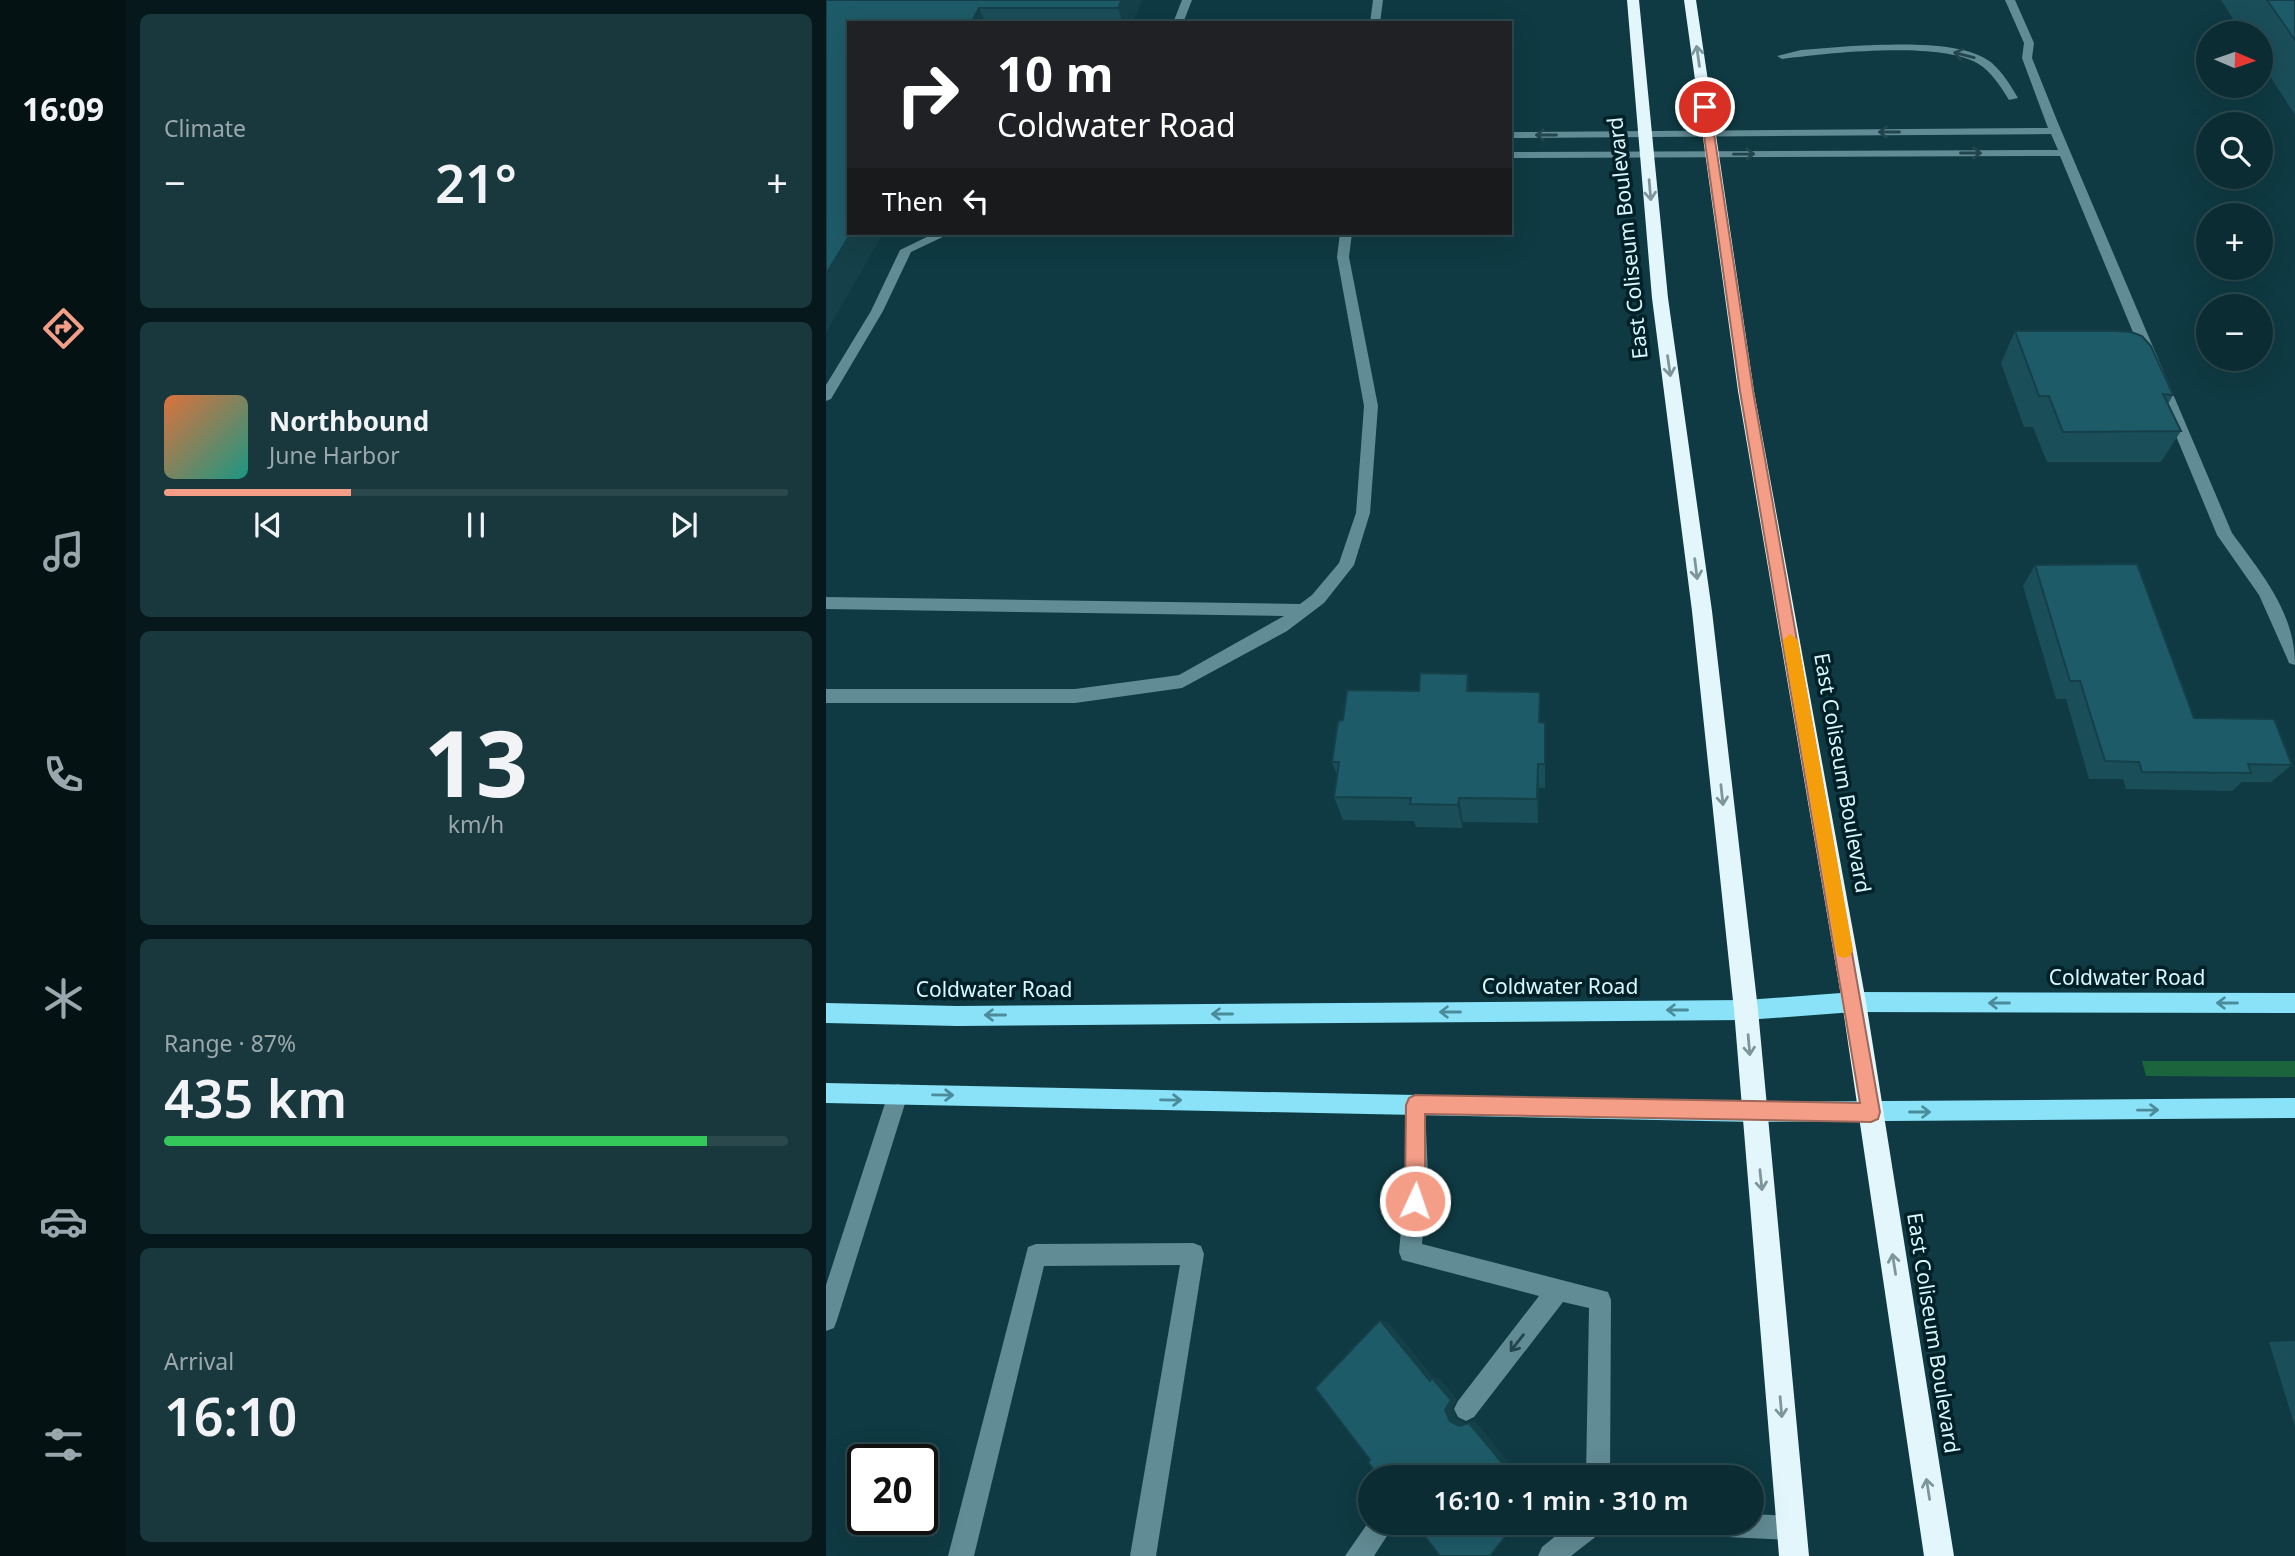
<!DOCTYPE html>
<meta charset="utf-8">
<style>
body{margin:0;font-family:"Noto Sans",sans-serif;background:#19383e;color:#f1f3f6;height:100vh;display:flex;flex-direction:column;font-size:26px;white-space:nowrap}
*{box-sizing:border-box;margin:0}
p{font-size:23px;color:#9aa7ac}
.icon{flex:none;width:38px;height:38px;fill:none;stroke:currentColor;stroke-width:2;stroke-linecap:round;stroke-linejoin:round}
.map{position:relative;flex:1;overflow:hidden}
.drawer{display:flex;flex-direction:column;gap:14px;padding:14px;background:#06181c;width:700px}
.drawer>*{flex:none}
.hud{position:absolute;left:21px;top:21px;width:665px;height:214px;border-radius:0px;box-shadow:0 7px 28px #0002,0 0 0 2px #2b484d;background:#202124;color:#fff;overflow:hidden}
.needle{width:46px;rotate:92deg}
.tools{position:absolute;left:1370px;top:21px;display:grid;gap:14px}
.tools a{display:grid;place-items:center;width:77px;height:77px;border-radius:50%;background:#0b2c32;box-shadow:0 7px 28px #0002,0 0 0 2px #2b484d;font-size:35px}
.speed{position:absolute;left:21px;top:1444px;display:flex;gap:14px;font-size:35px;font-weight:700;text-align:center}
.speed>*{display:grid;place-content:center;width:91px;height:91px;border-radius:50%;background:#0b2c32;box-shadow:0 7px 28px #0002,0 0 0 2px #2b484d;line-height:1}
.speed .limit{border:4px solid #111;border-radius:10px;background:#fff;color:#111}
.pin{position:absolute;display:grid;place-items:center;width:60px;height:60px;color:#fff;margin:-30px;border:4px solid #fff;border-radius:50%;box-shadow:0 2px 7px #0007}
.me{position:absolute;width:77px;margin:-38px;rotate:3deg;stroke-linejoin:round;filter:drop-shadow(0 0 5px #0008)}
.turn{display:flex;align-items:center;gap:24px;height:147px;padding:0 35px;font-size:32px}
.turn .icon{width:91px;height:91px;stroke-width:2.5}
.turn b{display:block;font-size:49px;line-height:60px}
.then{display:flex;align-items:center;height:66px;padding:0 35px;background:#0003;gap:14px;font-size:26px}
.big{font-size:52px;font-weight:600;line-height:1.1}
.drawer .card{flex:1;display:flex;flex-direction:column;justify-content:center;gap:10px;min-width:0;padding:0 24px;border-radius:10px;background:#19383e}
.drawer .dial{align-items:center;gap:0}
.dial b{font-size:91px;line-height:1}
.song{display:flex;align-items:center;gap:21px}
.cover{width:84px;height:84px;border-radius:10px;background:linear-gradient(135deg,hsl(20 70% 55%),hsl(170 70% 35%))}
.played{height:7px;border-radius:4px;background:linear-gradient(90deg,#f49e88 30%,#2b484d 30%)}
.keys{display:flex;justify-content:space-around;direction:ltr}
.heat{display:flex;justify-content:space-between;align-items:center;font-size:38px;direction:ltr}
.charge{height:10px;border-radius:5px;background:linear-gradient(90deg,#34c759 87%,#2b484d 0)}
.trip{position:absolute;left:532px;top:1465px;width:406px;height:70px;border-radius:35px;background:#0b2c32;box-shadow:0 7px 28px #0002,0 0 0 2px #2b484d;font-weight:600;line-height:70px;text-align:center}
main{display:flex;flex:1;min-height:0}
.menu{display:flex;flex-direction:column;width:126px;justify-content:space-around;align-items:center;background:#041214;color:#9aa7ac}
.menu .icon{width:49px;height:49px}
.menu .on{color:#f49e88}
.menu b{font-size:32px;color:#f1f3f6}
.map>svg:first-child{display:block}
.green{fill:#1c643c}
.lines{fill:none;stroke-linecap:round;stroke-linejoin:round}
.minor{fill:#618b95;fill-rule:evenodd}
.major{fill:#89e2f8;fill-rule:evenodd}
.highway{fill:#e3f6fb;fill-rule:evenodd}
.wall{fill:#1a4e59}
.shaded-wall{fill:#154049}
.building{fill:#1e5b68;stroke:#154049;stroke-width:2}
.oneway{stroke:#22454e}
.oneway2{stroke:#7d969c}
.oneway3{stroke:#4b8b9a}
.route{fill:#f49e88;stroke:#9f6758;stroke-width:2}
.slow{fill:#f59e0b}
.labels{text-anchor:middle;stroke-width:7;stroke-linejoin:round;paint-order:stroke}
.street-label{font-size:21px;fill:#d9f7fe;stroke:#002027}
</style>
<main>
<nav class="menu">
<b>16:09</b>
<svg class="icon on" aria-label="directions" viewBox="0 0 24 24"><path d="M12 3l9 9-9 9-9-9zM9 14v-3h6M13 9l2 2-2 2"/></svg>
<svg class="icon" aria-label="music" viewBox="0 0 24 24"><path d="M9 18V5l10-2v13"/><circle cx="6" cy="18" r="3"/><circle cx="16" cy="16" r="3"/></svg>
<svg class="icon" aria-label="phone" viewBox="0 0 24 24"><path d="M5 4h4l2 5-3 2q2 4 5 5l2-3 5 2v4C11 20 4 13 5 4z"/></svg>
<svg class="icon" aria-label="climate" viewBox="0 0 24 24"><path d="M12 3v18M4 7l16 10M4 17L20 7"/></svg>
<svg class="icon" aria-label="car" viewBox="0 0 24 24"><path d="M5 17H2v-5l4-1 3-4h7l3 4 3 1v5h-3M9 17h6M6 11h13"/><circle cx="7" cy="17" r="2"/><circle cx="17" cy="17" r="2"/></svg>
<svg class="icon" aria-label="filters" viewBox="0 0 24 24"><path d="M4 7h16M4 17h16"/><circle cx="9" cy="7" r="2"/><circle cx="15" cy="17" r="2"/></svg>
</nav>
<section class="drawer">
<div class="card"><p>Climate</p>
<div class="heat"><a>−</a><b class="big">21°</b><a>+</a></div>
</div>
<div class="card">
<div class="song"><i class="cover"></i><div><b>Northbound</b><p>June Harbor</p></div></div>
<div class="played"></div>
<div class="keys"><svg class="icon" aria-label="previous" viewBox="0 0 24 24"><path d="M18 5L8 12l10 7zM5 5v14"/></svg><svg class="icon" aria-label="pause" viewBox="0 0 24 24"><path d="M8 5v14M16 5v14"/></svg><svg class="icon" aria-label="next" viewBox="0 0 24 24"><path d="M6 5l10 7-10 7zM19 5v14"/></svg></div>
</div>
<div class="card dial"><b>13</b><p>km/h</p></div>
<div class="card"><p>Range · 87%</p><b class="big">435 km</b><div class="charge"></div></div>
<div class="card"><p>Arrival</p><b class="big">16:10</b></div>
</section>
<div class="map">
<svg width="1469" height="1556" viewBox="0 0 1469 1556">
<rect width="100%" height="100%" fill="#0f3a43"/>
<path class="green" d="M1316,1061H1469V1077L1320,1076Z"/>
<g class="lines">
<path class="minor" d="M356,0H366L357,23H347Z
M547,0H557L554,23H544Z
M1179,0H1189L1208,43L1206,58L1232,123L1406,533C1435,573 1469,612 1469,665L1463,663L1461,658L1433,595L1391,535L1234,156L684,158V152L1232,150L1225,134L684,138V132L1222,128L1196,58L1198,43Z
M1026,46C1064,45 1135,39 1166,63C1177,73 1185,86 1192,98L1183,100C1174,86 1166,72 1151,63C1111,41 1002,53 956,59L951,56L975,50Z
M109,233H125L85,252L57,311L5,399L0,401V385L45,311L74,250Z
M514,233H526L523,257L552,406L544,513L528,565L498,603L461,631L356,688L249,703H0V689H249L339,677L353,675L458,616L0,609V597L474,604L486,595L513,563L530,513L538,406L511,257Z
M72,1084L79,1087L82,1094L11,1320L8,1328L0,1331V1285L62,1094L65,1087Z
M589,1095L596,1098L599,1105L602,1175L596,1244L782,1292L785,1300L784,1477H760L763,1308L737,1302L648,1417L640,1421L632,1417L628,1409L632,1401L713,1296L576,1260L573,1252L580,1175L579,1105L582,1098Z
M367,1243L375,1246L378,1254L330,1556H304L354,1265L218,1266L148,1556H122L202,1247L210,1244Z
M926,1514L965,1516L974,1519L977,1528L974,1537L965,1540L837,1534L828,1531L825,1522H926Z
M544,1520V1522H570L548,1556H519Z
M747,1522H780L777,1531L745,1556H712L716,1547Z"/>
<path class="major" d="M1028,992L1469,993V1013L1028,1012L920,1020L131,1026L0,1023V1003L131,1006L920,1000Z
M0,1083L928,1102L1469,1098V1118L928,1122L0,1103Z"/>
<path class="highway" d="M801,0H813L842,298L886,611L932,1010L983,1556H953L908,1010L866,611L826,298Z
M858,0H870L928,391L1040,1002L1128,1556H1098L1016,1002L912,391Z"/>
</g>
<path class="wall" d="M0,0H316L306,23H23V233H57L0,332Z
M1395,0H1469V115L1435,62V33H1416Z
M1189,331L1347,395L1342,404L1355,431L1335,462H1221L1207,427H1198L1175,363Z
M1209,565L1368,718L1466,765L1445,782H1416L1406,791L1300,789L1297,779H1263L1240,699H1230L1197,586Z
M644,691L714,723H719V788H713L712,823L637,822L636,828L590,827L588,821L517,820L508,797L511,775L506,762L517,720Z
M1469,1341V1427L1443,1342Z"/>
<path class="shaded-wall" d="M296,0H316L306,23H297L292,8Z
M153,8L159,23H145Z
M25,233H57L0,332V274Z
M642,674L645,700L641,691Z
M719,723L720,748L719,788Z
M712,764L713,788L712,823L711,799Z
M633,798L637,822L636,828L632,805Z
M554,1320L563,1323L608,1378H613L631,1399L626,1408L630,1418L639,1423L633,1426L624,1421L604,1381Z
M648,1420L695,1477H688L643,1423Z"/>
<path class="building" d="M0,0H296L292,8H153L145,23H23V233H25L0,274Z
M1441,0H1469V40Z
M1189,331H1290L1305,332L1316,336L1325,346L1347,395L1337,394L1355,431L1237,432L1223,396H1213Z
M1311,564L1368,718L1448,719L1466,765L1422,764L1425,773L1316,772L1313,762L1279,761L1254,681H1244L1209,565Z
M594,673L642,674L641,691L714,692L713,722L719,723V764H712L711,799L633,798L632,805L584,804L585,798L508,797L513,762H506L512,721L517,720L521,690L593,691Z
M554,1320L604,1381L606,1378L625,1400L619,1410L624,1421L633,1426L643,1423L688,1477H553L542,1462L544,1460L489,1388Z
M588,1522H691L664,1556H614Z"/>
<defs><path id="oneway-shaft" d="M-6 0H5M1.5-3L5.5 0L1.5 3" fill="none" stroke-width="1.6" stroke-linecap="round" stroke-linejoin="round" transform="scale(1.75)"/></defs>
<g class="oneway">
<use href="#oneway-shaft" transform="translate(1138 55) rotate(-166)"/>
<use href="#oneway-shaft" transform="translate(1063 132) rotate(180)"/>
<use href="#oneway-shaft" transform="translate(720 135) rotate(-180)"/>
<use href="#oneway-shaft" transform="translate(1145 153)"/>
<use href="#oneway-shaft" transform="translate(918 154) rotate(-1)"/>
<use href="#oneway-shaft" transform="translate(691 1343) rotate(128)"/>
</g>
<g class="oneway2">
<use href="#oneway-shaft" transform="translate(872 56) rotate(-98)"/>
<use href="#oneway-shaft" transform="translate(824 190) rotate(85)"/>
<use href="#oneway-shaft" transform="translate(843 366) rotate(82)"/>
<use href="#oneway-shaft" transform="translate(870 569) rotate(83)"/>
<use href="#oneway-shaft" transform="translate(896 795) rotate(84)"/>
<use href="#oneway-shaft" transform="translate(923 1045) rotate(85)"/>
<use href="#oneway-shaft" transform="translate(935 1180) rotate(84)"/>
<use href="#oneway-shaft" transform="translate(1068 1264) rotate(-99)"/>
<use href="#oneway-shaft" transform="translate(955 1407) rotate(85)"/>
<use href="#oneway-shaft" transform="translate(1102 1489) rotate(-99)"/>
</g>
<g class="oneway3">
<use href="#oneway-shaft" transform="translate(1173 1003) rotate(-180)"/>
<use href="#oneway-shaft" transform="translate(1401 1003) rotate(-180)"/>
<use href="#oneway-shaft" transform="translate(851 1010) rotate(180)"/>
<use href="#oneway-shaft" transform="translate(624 1012) rotate(180)"/>
<use href="#oneway-shaft" transform="translate(396 1014) rotate(180)"/>
<use href="#oneway-shaft" transform="translate(169 1015) rotate(180)"/>
<use href="#oneway-shaft" transform="translate(117 1095) rotate(1)"/>
<use href="#oneway-shaft" transform="translate(345 1100) rotate(1)"/>
<use href="#oneway-shaft" transform="translate(1322 1110) rotate(-1)"/>
<use href="#oneway-shaft" transform="translate(1094 1112)"/>
</g>
<path class="route" d="M879,104L884,107L927,391L1054,1112L1052,1119L1045,1122L599,1114V1201L596,1208L589,1211L582,1208L579,1201L580,1105L583,1098L589,1095L1034,1103L914,391L874,107Z"/>
<path class="slow" d="M964,634L972,640L1027,950L1024,956L1018,958L1012,956L1010,950L957,640Z"/>
<g class="labels">
<g class="street-label">
<text transform="translate(802 238) rotate(-96)" y="7">East Coliseum Boulevard</text>
<text transform="translate(1016 773) rotate(80)" y="7">East Coliseum Boulevard</text>
<text x="1301" y="985">Coldwater Road</text>
<text x="734" y="994">Coldwater Road</text>
<text x="168" y="997">Coldwater Road</text>
<text transform="translate(1107 1333) rotate(81)" y="7">East Coliseum Boulevard</text>
</g>
</g>
</svg>
<div class="tools">
<a><svg class="needle" viewBox="-14 -14 28 28"><path d="M0-13l5 13h-10z" fill="#e53935"/><path d="M0 13l5-13h-10z" fill="#9aa7ac"/></svg></a>
<a><svg class="icon" aria-label="search" viewBox="0 0 24 24"><circle cx="10" cy="10" r="6"/><path d="M15 15l6 6"/></svg></a>
<a>+</a>
<a>−</a>
</div>
<div class="speed"><div class="limit">20</div></div>
<div class="pin" style="left:879px;top:107px;background:#d93025"><svg class="icon" aria-label="arrive" viewBox="0 0 24 24"><path d="M6 21V4h12l-3 4 3 4H6"/></svg></div>
<svg class="me" style="left:589px;top:1201px" viewBox="-20 -20 40 40"><circle r="17" fill="#f49e88" stroke="#fff" stroke-width="3"/><path d="M0-11L8 9 0 5-8 9z" fill="#fff"/></svg>
<div class="trip">16:10 · 1 min · 310 m</div>
<div class="hud">
<div class="turn"><svg class="icon" aria-label="right" viewBox="0 0 24 24"><path d="M7 20v-9h11M14 6l5 5-5 5"/></svg><div><b>10 m</b>Coldwater Road</div></div>
<div class="then">Then<svg class="icon" aria-label="left" viewBox="0 0 24 24"><path d="M17 20v-9H6M10 6l-5 5 5 5"/></svg></div>
</div>
</div>
</main>
